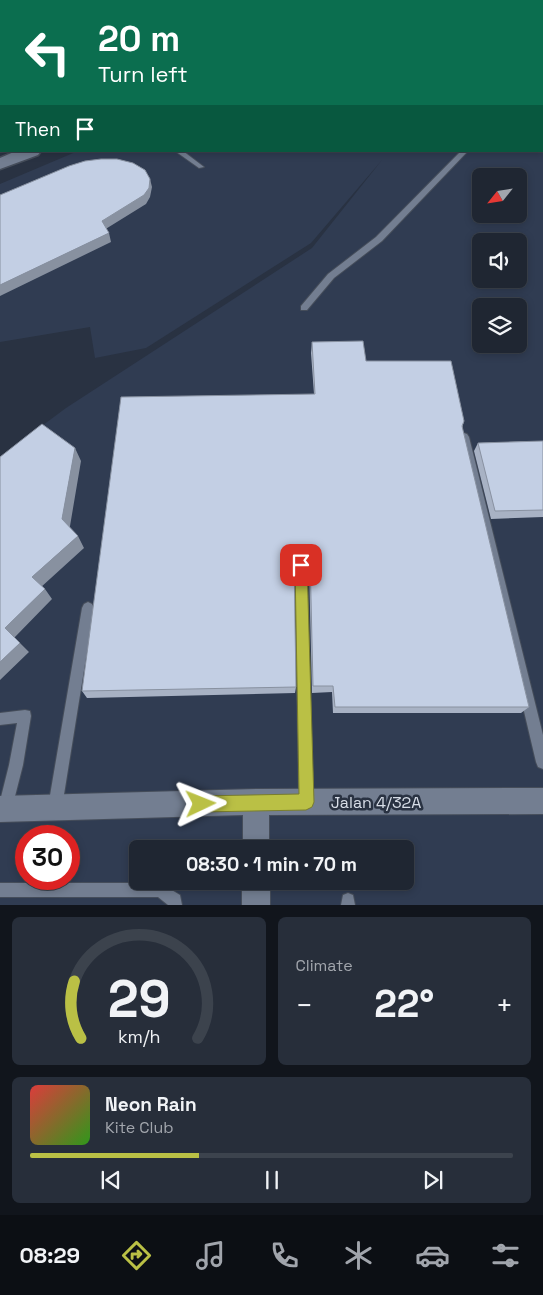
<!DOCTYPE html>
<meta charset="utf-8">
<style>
body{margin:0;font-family:"Space Grotesk",sans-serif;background:#272e3a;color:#f1f3f6;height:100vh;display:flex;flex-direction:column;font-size:19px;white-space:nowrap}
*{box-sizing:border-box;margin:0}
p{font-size:16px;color:#a1a5ac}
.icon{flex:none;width:28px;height:28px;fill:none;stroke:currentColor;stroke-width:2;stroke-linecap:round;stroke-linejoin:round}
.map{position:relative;height:905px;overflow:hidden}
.panel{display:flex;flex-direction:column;gap:12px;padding:12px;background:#11151c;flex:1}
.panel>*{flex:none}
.top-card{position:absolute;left:0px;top:0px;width:544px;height:152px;box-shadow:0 2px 8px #0003,0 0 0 1px #3c434d;background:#0b6e4f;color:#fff;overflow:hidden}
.needle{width:32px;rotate:240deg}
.buttons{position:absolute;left:472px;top:168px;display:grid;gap:10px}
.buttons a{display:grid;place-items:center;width:55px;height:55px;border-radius:8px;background:#1f2632;box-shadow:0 2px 8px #0003,0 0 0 1px #3c434d;font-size:25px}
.speed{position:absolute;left:15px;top:825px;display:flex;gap:10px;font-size:25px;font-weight:700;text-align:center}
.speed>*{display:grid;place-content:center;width:65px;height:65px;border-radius:50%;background:#1f2632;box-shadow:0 2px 8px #0003,0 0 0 1px #3c434d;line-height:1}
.speed .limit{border:8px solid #d22;background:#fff;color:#111}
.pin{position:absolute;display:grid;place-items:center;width:42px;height:42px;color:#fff;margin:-21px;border-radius:10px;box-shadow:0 2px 8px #0006}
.me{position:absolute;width:55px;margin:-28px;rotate:88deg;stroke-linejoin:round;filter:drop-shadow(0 0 4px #0008)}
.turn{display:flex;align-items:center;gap:18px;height:105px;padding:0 15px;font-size:22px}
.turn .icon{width:65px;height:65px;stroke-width:2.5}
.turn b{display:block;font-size:35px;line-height:42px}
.then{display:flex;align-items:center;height:48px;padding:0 15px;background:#0003;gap:10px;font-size:19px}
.big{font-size:38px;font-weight:800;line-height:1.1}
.panel .tile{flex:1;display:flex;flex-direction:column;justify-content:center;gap:8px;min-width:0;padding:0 18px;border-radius:8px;background:#272e3a}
.panel .dial{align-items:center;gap:0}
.dial svg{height:130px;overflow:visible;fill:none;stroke:#3c434d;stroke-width:7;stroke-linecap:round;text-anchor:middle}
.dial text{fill:#f1f3f6;stroke:none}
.song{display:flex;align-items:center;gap:15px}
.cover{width:60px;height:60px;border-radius:8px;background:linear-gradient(135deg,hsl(0 70% 55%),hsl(110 70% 35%))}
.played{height:5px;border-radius:2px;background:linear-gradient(90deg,#bac045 35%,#3c434d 35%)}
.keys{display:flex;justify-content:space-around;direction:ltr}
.heat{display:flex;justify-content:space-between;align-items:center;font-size:28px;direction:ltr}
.panel .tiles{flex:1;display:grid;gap:12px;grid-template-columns:1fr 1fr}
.tile:last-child{grid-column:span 2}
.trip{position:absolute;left:129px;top:840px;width:285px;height:50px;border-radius:8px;background:#1f2632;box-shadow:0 2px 8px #0003,0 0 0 1px #3c434d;font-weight:800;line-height:50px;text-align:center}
.dock{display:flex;height:80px;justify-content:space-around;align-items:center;background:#0c0f14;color:#a1a5ac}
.dock .icon{width:35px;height:35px}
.dock .selected{color:#bac045}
.dock b{font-size:22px;color:#f1f3f6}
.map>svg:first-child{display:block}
.built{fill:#303c52;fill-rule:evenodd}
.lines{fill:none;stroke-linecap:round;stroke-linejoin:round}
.lane-casing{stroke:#454d5a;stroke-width:2}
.street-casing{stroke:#454d5a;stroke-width:2}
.secondary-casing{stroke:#454d5a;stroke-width:3}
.lane{fill:#737e91;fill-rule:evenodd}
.street{fill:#737e91;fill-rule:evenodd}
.secondary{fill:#737e91;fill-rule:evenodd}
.wall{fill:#a8b2c4}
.shaded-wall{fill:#8891a0}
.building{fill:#c3cfe4;stroke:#8891a0}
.route{fill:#bac045;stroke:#797d2d}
.labels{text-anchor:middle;stroke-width:5;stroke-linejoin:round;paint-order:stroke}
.near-street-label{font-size:16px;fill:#d8dee8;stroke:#293242}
</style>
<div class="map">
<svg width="543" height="905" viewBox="0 0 543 905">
<rect width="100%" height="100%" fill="#293242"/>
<path class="built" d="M543,106V905H0V457L66,408L312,248L382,160L311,243L146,348L95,358L90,327L0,342V184L78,151H542ZM481,176H519V214H481ZM481,241H519V279H481ZM481,306H519V344H481ZM26,836H69V879H26ZM138,849H405V881H138Z"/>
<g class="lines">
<defs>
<path id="lane" d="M0,30H1V34H0Z
M542,68H543V72H542Z
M542,110H543V114H542Z
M175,151H183L204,167L199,168Z
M461,151H468L382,241L334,278L307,310H301V306L328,274L376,237Z
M464,433L467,434L469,437L543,735V769L538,767L536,762L459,437L461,434Z
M301,560L305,561L307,565L313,801L311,806L306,808L301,806L299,801L295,565L297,561Z
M88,602L92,604L94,608L62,807L60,812L55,814L50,812L48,807L82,608L84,604Z
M25,710L30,711L31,716L23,765L12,808L10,813L5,815L0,813V801L9,765L17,723L0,725V713Z
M0,883H160L180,895L182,905H168L158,897H0Z
M348,893L353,895L355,905H341L343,895Z"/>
<path id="street" d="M161,0H195L194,1Z
M1,115V123L0,124V116Z
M0,140L1,141V149H0Z
M543,788V814L269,815V849H243V815L0,822V796L256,789Z
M242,881H270V905H242Z"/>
<path id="secondary" d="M542,74H543V84H542Z
M16,151H41L38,155L0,169V158Z"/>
</defs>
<use href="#lane" class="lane-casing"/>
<use href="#street" class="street-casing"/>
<use href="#secondary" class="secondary-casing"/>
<use href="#lane" class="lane"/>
<use href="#street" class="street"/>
<use href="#secondary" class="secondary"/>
</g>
<path class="wall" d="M201,0H248L201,1Z
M0,44H1V82H0Z
M312,342L366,361L464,421L462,428L529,707L521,713H333L332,692L312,693L309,565L307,560L301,558L295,560L294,563L296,687L295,693L87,698L82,691L314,394L311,353Z
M543,441V517L491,519L474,451L478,443Z"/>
<path class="shaded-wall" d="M150,179L152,187L150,197L146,204L104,230L102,221Z
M109,233L111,242L0,296V285Z
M75,448L81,461L69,532L62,519Z
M78,536L84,548L40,588L32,577Z
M302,549L301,558L295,560L293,565L294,556L296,551Z
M45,589L52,599L14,638L5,628Z
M20,643L29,652L0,680V662Z"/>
<path class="building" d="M530,0H543V47L542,1H529Z
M0,44H1V73H0Z
M101,159H117L133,163L145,170L150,179L149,188L144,195L102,221L109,233L0,285V195L69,166L85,161Z
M363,341L366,361H451L464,421L462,426L529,707H335L333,686H313L310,556L308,551L302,549L296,551L294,556L296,687L82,691L121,397L315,394L312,342Z
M42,424L75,448L62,519L78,536L32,577L45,589L5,628L20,643L0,662V457Z
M543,441V510L495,511L478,443Z"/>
<path class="route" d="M301,559L306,561L307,565L314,802L312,807L306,810L201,812L196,809L193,804L196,798L201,796L299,794L295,565L296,561Z"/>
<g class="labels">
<g class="near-street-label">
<text x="376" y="808">Jalan 4/32A</text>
</g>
</g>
</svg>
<div class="buttons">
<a><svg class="needle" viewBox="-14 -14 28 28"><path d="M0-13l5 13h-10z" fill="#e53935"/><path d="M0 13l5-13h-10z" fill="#a1a5ac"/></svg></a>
<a><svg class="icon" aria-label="sound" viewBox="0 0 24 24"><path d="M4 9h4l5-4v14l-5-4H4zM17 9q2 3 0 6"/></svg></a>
<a><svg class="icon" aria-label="layers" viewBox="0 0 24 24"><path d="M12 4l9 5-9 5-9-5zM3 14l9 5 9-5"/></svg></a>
</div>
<div class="speed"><div class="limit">30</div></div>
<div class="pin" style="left:301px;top:565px;background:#d93025"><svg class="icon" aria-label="arrive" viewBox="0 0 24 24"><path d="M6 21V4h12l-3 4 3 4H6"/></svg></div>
<svg class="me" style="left:201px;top:804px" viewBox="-20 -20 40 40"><path d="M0-17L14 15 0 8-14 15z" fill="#bac045" stroke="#fff" stroke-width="4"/></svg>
<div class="trip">08:30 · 1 min · 70 m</div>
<div class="top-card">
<div class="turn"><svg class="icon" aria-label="left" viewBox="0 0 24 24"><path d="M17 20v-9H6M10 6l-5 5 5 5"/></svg><div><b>20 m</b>Turn left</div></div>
<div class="then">Then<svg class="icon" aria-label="arrive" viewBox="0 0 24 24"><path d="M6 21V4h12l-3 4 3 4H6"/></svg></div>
</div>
</div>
<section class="panel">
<div class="tiles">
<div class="tile dial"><svg viewBox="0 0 100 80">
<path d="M14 69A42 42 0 1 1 86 69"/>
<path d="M14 69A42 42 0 0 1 10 34" stroke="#bac045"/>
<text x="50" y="56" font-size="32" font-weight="700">29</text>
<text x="50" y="72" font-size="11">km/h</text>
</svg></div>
<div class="tile"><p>Climate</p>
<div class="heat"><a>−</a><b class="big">22°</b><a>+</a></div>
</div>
<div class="tile">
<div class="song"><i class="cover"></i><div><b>Neon Rain</b><p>Kite Club</p></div></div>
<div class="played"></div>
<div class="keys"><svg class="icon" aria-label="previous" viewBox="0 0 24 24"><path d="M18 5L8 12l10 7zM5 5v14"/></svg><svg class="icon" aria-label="pause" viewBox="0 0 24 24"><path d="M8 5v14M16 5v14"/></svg><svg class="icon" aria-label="next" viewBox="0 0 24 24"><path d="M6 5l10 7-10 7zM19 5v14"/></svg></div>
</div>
</div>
</section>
<nav class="dock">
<b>08:29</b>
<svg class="icon selected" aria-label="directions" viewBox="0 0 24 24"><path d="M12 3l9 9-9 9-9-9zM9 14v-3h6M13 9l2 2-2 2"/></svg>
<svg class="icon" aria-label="music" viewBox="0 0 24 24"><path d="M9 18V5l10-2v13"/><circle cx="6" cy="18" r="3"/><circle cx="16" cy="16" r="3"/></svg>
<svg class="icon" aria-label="phone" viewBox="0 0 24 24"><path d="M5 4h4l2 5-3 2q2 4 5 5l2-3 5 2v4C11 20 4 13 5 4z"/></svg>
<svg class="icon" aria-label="climate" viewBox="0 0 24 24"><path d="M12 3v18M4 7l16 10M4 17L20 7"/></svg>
<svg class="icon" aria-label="car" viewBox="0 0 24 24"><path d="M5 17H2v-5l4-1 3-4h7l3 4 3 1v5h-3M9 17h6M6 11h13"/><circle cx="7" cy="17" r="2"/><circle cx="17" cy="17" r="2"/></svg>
<svg class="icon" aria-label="filters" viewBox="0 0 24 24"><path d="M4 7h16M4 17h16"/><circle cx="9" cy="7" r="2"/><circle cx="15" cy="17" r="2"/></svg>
</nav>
